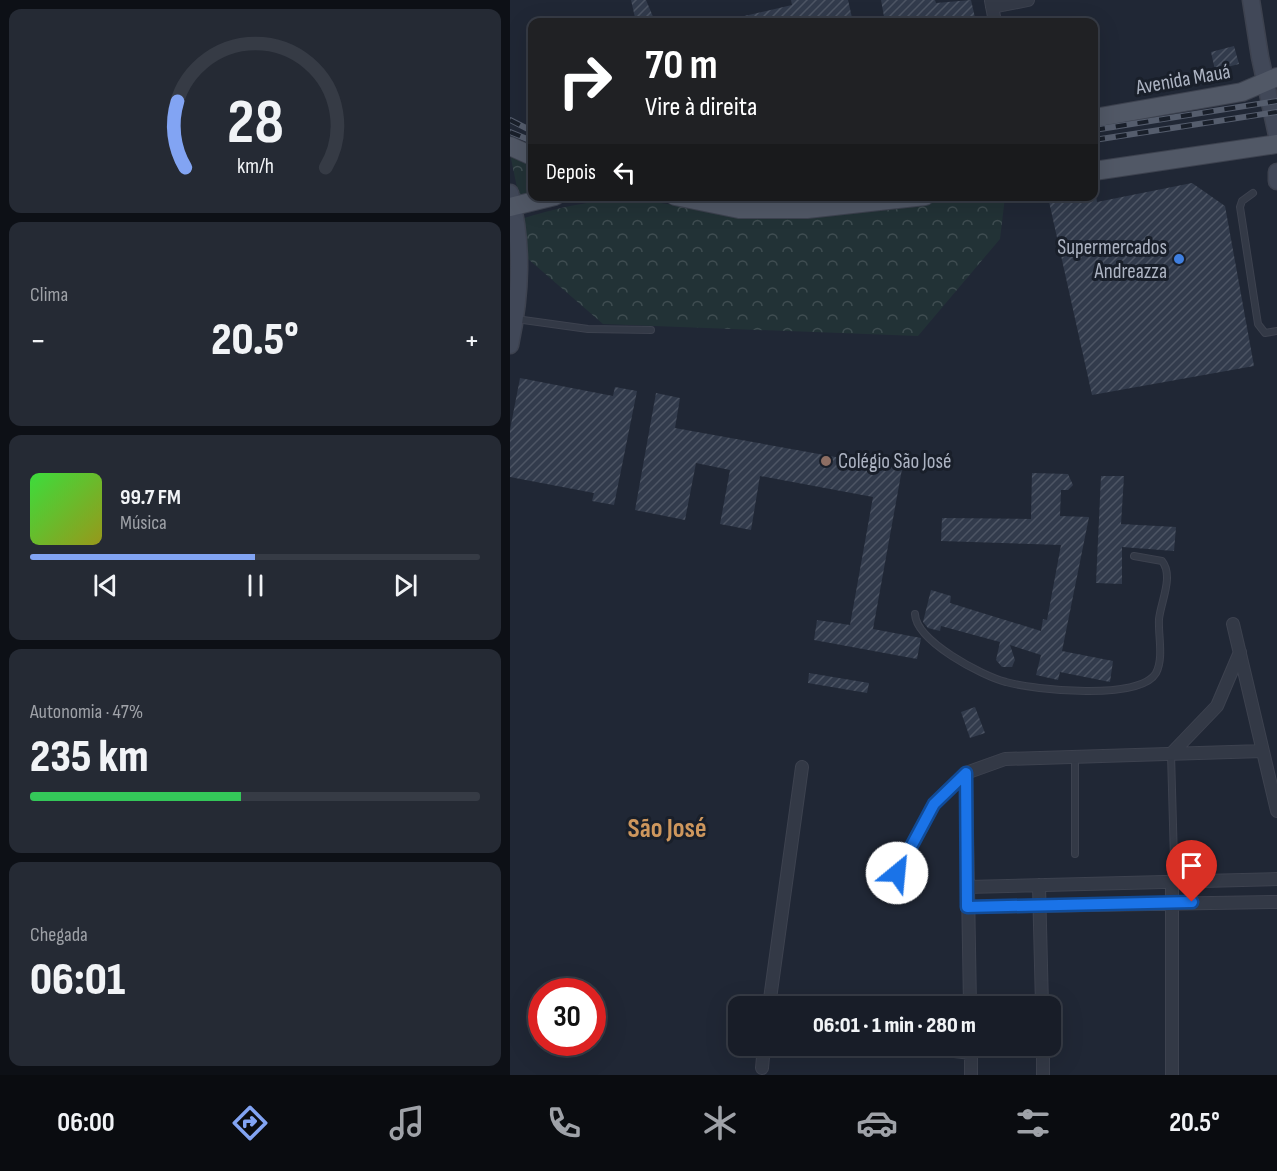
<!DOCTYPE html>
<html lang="pt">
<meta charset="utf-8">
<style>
body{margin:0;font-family:"Sofia Sans Condensed",sans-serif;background:#252a34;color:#f1f3f6;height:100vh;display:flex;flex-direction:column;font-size:22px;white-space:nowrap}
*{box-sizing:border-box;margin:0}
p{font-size:20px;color:#9fa2a8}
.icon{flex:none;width:33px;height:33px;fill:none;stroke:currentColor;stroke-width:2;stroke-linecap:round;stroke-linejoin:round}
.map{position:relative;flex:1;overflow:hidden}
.sheet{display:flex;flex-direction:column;gap:9px;padding:9px;background:#0d1016;width:510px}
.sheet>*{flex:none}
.guide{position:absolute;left:18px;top:18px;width:570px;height:183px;border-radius:12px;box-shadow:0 6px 24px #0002,0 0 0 2px #363b45;background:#202124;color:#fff;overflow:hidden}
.speed{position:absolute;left:18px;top:978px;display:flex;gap:12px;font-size:30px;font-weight:700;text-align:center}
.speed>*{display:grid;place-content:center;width:78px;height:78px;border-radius:50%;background:#181d28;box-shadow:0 6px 24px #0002,0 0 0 2px #363b45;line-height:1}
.speed .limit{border:9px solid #d22;background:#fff;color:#111}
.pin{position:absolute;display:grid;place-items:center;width:51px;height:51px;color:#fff;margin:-62px -26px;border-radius:50% 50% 50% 0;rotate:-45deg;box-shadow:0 0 6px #0007}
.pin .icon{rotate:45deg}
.me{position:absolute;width:66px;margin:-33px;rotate:28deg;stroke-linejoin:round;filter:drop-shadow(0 0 4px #0008)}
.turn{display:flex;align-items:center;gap:21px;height:126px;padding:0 18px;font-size:27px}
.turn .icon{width:78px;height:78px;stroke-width:2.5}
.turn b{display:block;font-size:42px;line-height:51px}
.then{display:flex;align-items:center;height:57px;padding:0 18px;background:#0003;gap:12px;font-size:22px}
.big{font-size:45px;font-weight:800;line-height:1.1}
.sheet .tile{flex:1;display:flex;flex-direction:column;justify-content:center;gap:9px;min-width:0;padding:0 21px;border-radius:12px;background:#252a34}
.sheet .dial{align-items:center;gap:0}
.dial svg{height:156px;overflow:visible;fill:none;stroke:#363b45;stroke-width:7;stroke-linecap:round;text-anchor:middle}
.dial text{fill:#f1f3f6;stroke:none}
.song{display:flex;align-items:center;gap:18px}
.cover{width:72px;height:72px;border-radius:9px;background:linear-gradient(135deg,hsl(120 70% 55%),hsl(60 70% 35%))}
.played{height:6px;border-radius:3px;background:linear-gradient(90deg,#82a4f3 50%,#363b45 50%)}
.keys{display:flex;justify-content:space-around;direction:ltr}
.heat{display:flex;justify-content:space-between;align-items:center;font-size:33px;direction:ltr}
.charge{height:9px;border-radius:4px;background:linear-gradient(90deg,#34c759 47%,#363b45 0)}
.trip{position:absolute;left:218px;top:996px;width:333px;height:60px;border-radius:12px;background:#181d28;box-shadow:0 6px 24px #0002,0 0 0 2px #363b45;font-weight:800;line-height:60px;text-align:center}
.tabs{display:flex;height:96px;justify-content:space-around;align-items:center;background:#0a0c10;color:#9fa2a8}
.tabs .icon{width:42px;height:42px}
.tabs .on{color:#82a4f3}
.tabs b{font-size:27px;color:#f1f3f6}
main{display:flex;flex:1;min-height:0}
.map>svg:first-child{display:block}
.forest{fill:url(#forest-crowns)}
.building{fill:url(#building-hatch)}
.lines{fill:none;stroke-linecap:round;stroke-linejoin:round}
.lane-casing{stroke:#3d424f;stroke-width:8}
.street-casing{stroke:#3d424f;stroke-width:14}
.secondary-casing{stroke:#3d424f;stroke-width:19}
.primary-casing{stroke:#3d424f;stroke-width:20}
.lane{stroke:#333946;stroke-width:6}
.street{stroke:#333946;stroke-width:12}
.secondary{stroke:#414858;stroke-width:16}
.primary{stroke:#515866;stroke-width:18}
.rail-casing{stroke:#555d6d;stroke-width:6}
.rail{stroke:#191f2a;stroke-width:4;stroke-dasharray:11;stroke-linecap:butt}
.route-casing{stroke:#114b97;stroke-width:15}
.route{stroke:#1a73e8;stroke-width:10}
.shop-dot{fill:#3f7fe0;stroke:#191f2a;stroke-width:2}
.education-dot{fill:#8d6e63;stroke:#191f2a;stroke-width:2}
.labels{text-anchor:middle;stroke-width:6;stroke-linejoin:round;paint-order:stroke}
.street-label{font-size:21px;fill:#adb4c3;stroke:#191f2a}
.poi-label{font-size:21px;fill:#adb4c3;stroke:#191f2a;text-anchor:end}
.district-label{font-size:27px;font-weight:bold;fill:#ce975d;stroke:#191f2a}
</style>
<main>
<section class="sheet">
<div class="tile dial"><svg viewBox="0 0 100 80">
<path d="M14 69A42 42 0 1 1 86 69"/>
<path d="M14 69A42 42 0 0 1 10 35" stroke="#82a4f3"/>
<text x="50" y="56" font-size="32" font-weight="700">28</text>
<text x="50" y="72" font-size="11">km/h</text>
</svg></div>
<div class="tile"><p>Clima</p>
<div class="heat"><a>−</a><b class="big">20.5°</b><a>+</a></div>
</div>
<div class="tile">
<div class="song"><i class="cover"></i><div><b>99.7 FM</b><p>Música</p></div></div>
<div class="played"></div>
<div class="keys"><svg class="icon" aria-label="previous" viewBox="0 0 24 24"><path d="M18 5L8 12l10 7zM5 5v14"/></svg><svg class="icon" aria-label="pause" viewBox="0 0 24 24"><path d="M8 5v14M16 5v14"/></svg><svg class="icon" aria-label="next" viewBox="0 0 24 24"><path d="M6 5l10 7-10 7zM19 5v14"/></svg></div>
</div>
<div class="tile"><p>Autonomia · 47%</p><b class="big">235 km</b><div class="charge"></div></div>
<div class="tile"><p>Chegada</p><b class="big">06:01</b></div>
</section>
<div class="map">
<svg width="767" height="1075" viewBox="0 0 767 1075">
<defs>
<pattern id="forest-crowns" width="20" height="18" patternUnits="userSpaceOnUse" patternTransform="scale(1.5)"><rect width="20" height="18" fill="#223236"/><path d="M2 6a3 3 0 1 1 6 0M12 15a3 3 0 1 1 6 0" fill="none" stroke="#3f4d51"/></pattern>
<pattern id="building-hatch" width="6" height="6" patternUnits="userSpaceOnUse" patternTransform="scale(1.5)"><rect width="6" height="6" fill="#323b4c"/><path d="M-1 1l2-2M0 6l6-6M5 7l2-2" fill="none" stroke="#4d5564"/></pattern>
</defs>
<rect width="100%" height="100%" fill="#202735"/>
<path class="forest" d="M0,154L22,162V194L9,197Z
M450,197H495L490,239L408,336L93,324L10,252L11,219C53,206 92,197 136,201C167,204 196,214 227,214C301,215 376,204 450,197Z"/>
<path class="building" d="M121,0H136L144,19L140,20L141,22H126Z
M281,0H338L343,22H221V19L282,5Z
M371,0H425L426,3L461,0L466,22H375Z
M724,46L729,64L705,70L701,52Z
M682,183L715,206L744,366L582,395L538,197L586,196L587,202Z
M10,378L103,396L105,387L127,391L104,505L82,501L84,493L0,477V430Z
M146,393L170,398L165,428L392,469L363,629L411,638L407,659L304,640L307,620L340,625L363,497L250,476L241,530L210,524L220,470L186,463L175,520L125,510Z
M522,473L558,474L563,485L558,490H551L550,516L579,517L552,651L603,661L600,682L550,672L548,680L526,675L531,655L500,645L505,660L502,667H492L486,660L490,642L431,626L430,631L418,628L413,622L421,590L441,596L440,603L531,631L533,619L537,620L551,545L431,541L432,518L521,519Z
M591,476H614L611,524L666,527L664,551L612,547V584L586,583Z
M299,673L359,683L357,693L298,683Z
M465,707L475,733L460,738L451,712Z"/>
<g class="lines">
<defs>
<path id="lane" d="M743,193L732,201L730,207L748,324L755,333L767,331
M6,319L78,329L141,330
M405,614C406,641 472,676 496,682C525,690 630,701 646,673C654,658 648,635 649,619C651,601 664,576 652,561L624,556
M661,754L664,860
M565,854V757"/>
<path id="street" d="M481,1L485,22
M482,7L518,0
M723,624L767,811
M661,754L707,706L730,652
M456,773L460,1006
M387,873L424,804L456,773L495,759L753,751
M662,880V1075
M529,885L532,1006
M457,887L767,879
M457,907L767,902
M259,1006L292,767
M403,1046L461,1053V1046
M533,1046V1075
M461,1053V1075
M252,1068L254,1046"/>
<path id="secondary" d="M741,0L750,57L767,135
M767,172V181
M0,193C13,245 11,293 0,345"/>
<path id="primary" d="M584,118L732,92L767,77
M0,146L22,156
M584,171L767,144
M165,196L229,209H297L415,196
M0,207L45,196"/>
</defs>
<use href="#lane" class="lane-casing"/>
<use href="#street" class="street-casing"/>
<use href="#secondary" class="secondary-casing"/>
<use href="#primary" class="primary-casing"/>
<use href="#lane" class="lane"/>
<use href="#street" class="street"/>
<use href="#secondary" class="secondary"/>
<use href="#primary" class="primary"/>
<defs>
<path id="rail" d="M0,120L22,131
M584,130L767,101
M0,132L22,141
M584,140L767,112"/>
</defs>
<use href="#rail" class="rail-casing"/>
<use href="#rail" class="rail"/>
</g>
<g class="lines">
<defs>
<path id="route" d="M387,873L424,804L456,773L457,907L682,902"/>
</defs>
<use href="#route" class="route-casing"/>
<use href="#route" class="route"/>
</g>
<circle class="shop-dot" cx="669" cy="259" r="6"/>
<circle class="education-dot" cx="316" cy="461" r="6"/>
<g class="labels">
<g class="street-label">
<text transform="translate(673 79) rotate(-10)" y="7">Avenida Mauá</text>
</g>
<g class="poi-label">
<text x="657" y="254">Supermercados<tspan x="657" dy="24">Andreazza</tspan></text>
<text x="328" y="468" text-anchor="start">Colégio São José</text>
</g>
<g class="district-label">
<text x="157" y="837">São José</text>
</g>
</g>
</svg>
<div class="speed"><div class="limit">30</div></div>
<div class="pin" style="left:682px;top:902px;background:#d93025"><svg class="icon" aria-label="arrive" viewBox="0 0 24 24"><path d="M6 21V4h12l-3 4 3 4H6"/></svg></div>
<svg class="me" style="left:387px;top:873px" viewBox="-20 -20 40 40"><circle r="19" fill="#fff"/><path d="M0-13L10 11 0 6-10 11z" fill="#1a73e8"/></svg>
<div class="trip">06:01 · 1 min · 280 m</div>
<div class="guide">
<div class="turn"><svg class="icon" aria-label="right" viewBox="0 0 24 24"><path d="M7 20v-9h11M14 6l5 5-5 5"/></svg><div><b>70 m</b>Vire à direita</div></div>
<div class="then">Depois<svg class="icon" aria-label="left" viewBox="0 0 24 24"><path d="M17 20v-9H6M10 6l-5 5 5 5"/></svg></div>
</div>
</div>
</main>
<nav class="tabs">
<b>06:00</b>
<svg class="icon on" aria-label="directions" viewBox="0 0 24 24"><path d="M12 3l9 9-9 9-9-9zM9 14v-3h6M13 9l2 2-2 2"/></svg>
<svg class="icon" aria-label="music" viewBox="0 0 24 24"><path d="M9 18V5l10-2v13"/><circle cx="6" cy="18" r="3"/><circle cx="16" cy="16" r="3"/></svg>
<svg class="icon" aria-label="phone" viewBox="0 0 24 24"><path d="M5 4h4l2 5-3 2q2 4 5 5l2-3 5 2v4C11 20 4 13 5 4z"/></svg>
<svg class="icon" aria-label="climate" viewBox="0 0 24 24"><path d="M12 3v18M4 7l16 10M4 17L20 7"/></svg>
<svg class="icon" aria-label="car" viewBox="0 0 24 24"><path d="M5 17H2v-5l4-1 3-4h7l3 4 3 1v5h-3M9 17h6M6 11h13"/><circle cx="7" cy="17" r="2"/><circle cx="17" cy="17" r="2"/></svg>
<svg class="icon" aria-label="filters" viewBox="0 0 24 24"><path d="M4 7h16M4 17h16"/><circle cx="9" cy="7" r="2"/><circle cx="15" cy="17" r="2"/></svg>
<b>20.5°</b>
</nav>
